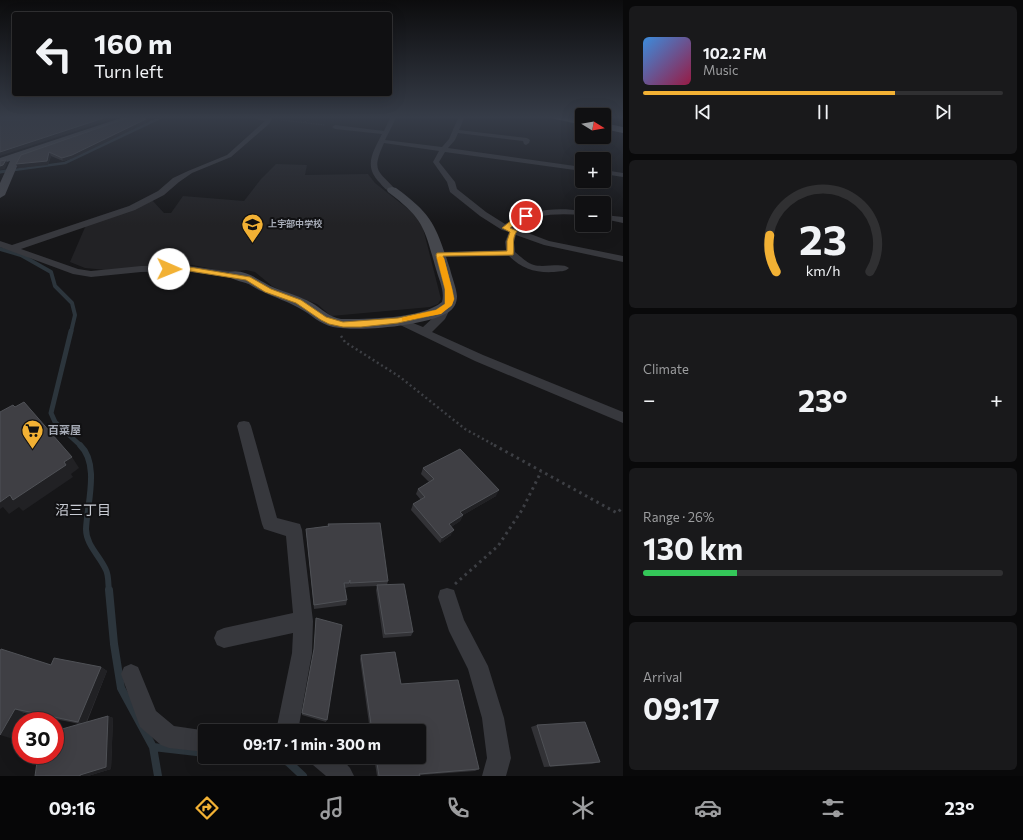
<!DOCTYPE html>
<meta charset="utf-8">
<style>
body{margin:0;font-family:Commissioner,"Noto Sans JP",sans-serif;background:#19191b;color:#f1f3f6;height:100vh;display:flex;flex-direction:column;font-size:15px;white-space:nowrap}
*{box-sizing:border-box;margin:0}
p{font-size:13px;color:#9c9d9f}
.icon{flex:none;width:22px;height:22px;fill:none;stroke:currentColor;stroke-width:2;stroke-linecap:round;stroke-linejoin:round}
.map{position:relative;flex:1;overflow:hidden}
.sheet{display:flex;flex-direction:column;gap:6px;padding:6px;background:#09090a;width:400px}
.sheet>*{flex:none}
.banner{position:absolute;left:12px;top:12px;width:380px;height:84px;border-radius:4px;box-shadow:0 4px 16px #0002,0 0 0 1px #303032;background:#101012;color:#f1f3f6;overflow:hidden}
.needle{width:26px;rotate:101deg}
.fabs{position:absolute;left:575px;top:108px;display:grid;gap:8px}
.fabs a{display:grid;place-items:center;width:36px;height:36px;border-radius:4px;background:#101012;box-shadow:0 4px 16px #0002,0 0 0 1px #303032;font-size:20px}
.speed{position:absolute;left:12px;top:712px;display:flex;gap:8px;font-size:20px;font-weight:700;text-align:center}
.speed>*{display:grid;place-content:center;width:52px;height:52px;border-radius:50%;background:#101012;box-shadow:0 4px 16px #0002,0 0 0 1px #303032;line-height:1}
.speed .limit{border:6px solid #d22;background:#fff;color:#111}
.pin{position:absolute;display:grid;place-items:center;width:34px;height:34px;color:#fff;margin:-17px;border:2px solid #fff;border-radius:50%;box-shadow:0 1px 4px #0007}
.me{position:absolute;width:44px;margin:-22px;rotate:91deg;stroke-linejoin:round;filter:drop-shadow(0 0 3px #0008)}
.turn{display:flex;align-items:center;gap:14px;height:84px;padding:0 16px;font-size:18px}
.turn .icon{width:52px;height:52px;stroke-width:2.5}
.turn b{display:block;font-size:28px;line-height:34px}
.big{font-size:30px;font-weight:700;line-height:1.1}
.sheet .widget{flex:1;display:flex;flex-direction:column;justify-content:center;gap:6px;min-width:0;padding:0 14px;border-radius:6px;background:#19191b}
.sheet .dial{align-items:center;gap:0}
.dial svg{height:104px;overflow:visible;fill:none;stroke:#303032;stroke-width:7;stroke-linecap:round;text-anchor:middle}
.dial text{fill:#f1f3f6;stroke:none}
.song{display:flex;align-items:center;gap:12px}
.cover{width:48px;height:48px;border-radius:6px;background:linear-gradient(135deg,hsl(210 70% 55%),hsl(340 70% 35%))}
.played{height:4px;border-radius:2px;background:linear-gradient(90deg,#f2b134 70%,#303032 70%)}
.keys{display:flex;justify-content:space-around;direction:ltr}
.heat{display:flex;justify-content:space-between;align-items:center;font-size:22px;direction:ltr}
.charge{height:6px;border-radius:3px;background:linear-gradient(90deg,#34c759 26%,#303032 0)}
.trip{position:absolute;left:198px;top:724px;width:228px;height:40px;border-radius:4px;background:#101012;box-shadow:0 4px 16px #0002,0 0 0 1px #303032;font-weight:700;line-height:40px;text-align:center}
.tabs{display:flex;height:64px;justify-content:space-around;align-items:center;background:#060607;color:#9c9d9f}
.tabs .icon{width:28px;height:28px}
.tabs .on{color:#f2b134}
.tabs b{font-size:18px;color:#f1f3f6}
main{display:flex;flex:1;min-height:0}
.map>svg:first-child{display:block}
.built{fill:#222225}
.lines{fill:none;stroke-linecap:round;stroke-linejoin:round}
.stream-far5{stroke:#2c353c;stroke-width:2.5}
.stream-far4{stroke:#2c353c;stroke-width:3}
.stream-far3{stroke:#2c353c;stroke-width:4}
.stream-far2{stroke:#2c353c;stroke-width:5}
.stream-far1{stroke:#2c353c;stroke-width:6}
.stream{stroke:#2c353c;stroke-width:8}
.path-far2{stroke:#3d3f44;stroke-width:1;stroke-dasharray:1 1.5;stroke-linecap:butt}
.path-far1{stroke:#3d3f44;stroke-width:2.5;stroke-dasharray:2 3;stroke-linecap:butt}
.path{stroke:#3d3f44;stroke-width:3;stroke-dasharray:2.5 4;stroke-linecap:butt}
.street{fill:#37383d;fill-rule:evenodd}
.secondary{fill:#45474d;fill-rule:evenodd}
.highway{fill:#63666e;fill-rule:evenodd}
.wall{fill:#323236}
.shaded-wall{fill:#212124}
.building{fill:#3f3f44;stroke:#4f5156}
.route{fill:#f2b134;stroke:#9d7322}
.slow{fill:#f59e0b}
.labels{text-anchor:middle;stroke-width:4;stroke-linejoin:round;paint-order:stroke}
.far-poi-label{font-size:9px;font-weight:bold;fill:#a8adb8;stroke:#111113;text-anchor:start}
.poi-label{font-size:11px;font-weight:bold;fill:#a8adb8;stroke:#111113;text-anchor:start}
.near-neighbourhood-label{font-size:14px;fill:#c9ccd4;stroke:#111113}
</style>
<main>
<div class="map">
<svg width="623" height="776" viewBox="0 0 623 776">
<rect width="100%" height="100%" fill="#161618"/>
<path class="built" d="M276,164L307,165L305,175L368,174L375,183L412,212L422,224L441,299L438,304L430,307L331,316L317,304L282,291L272,286L255,272L246,270L229,272L187,264L106,270L85,268L70,262L86,225L152,200L164,213H171L183,196L244,201L261,179Z"/>
<g class="lines">
<path class="stream-far5" d="M0,172L65,163L164,116"/>
<path class="stream-far4" d="M0,172L6,171"/>
<path class="stream-far3" d="M0,249L21,255L51,272L55,286L72,303L75,315L71,332"/>
<path class="stream-far2" d="M71,331L51,413L55,422L81,446"/>
<path class="stream-far1" d="M80,445C100,464 87,504 86,529C86,545 100,556 106,570C109,576 108,585 109,591"/>
<path class="stream" d="M109,590L114,644L121,688L153,747L158,776
M153,747L205,753
M276,757L288,762L303,776"/>
<path class="path-far2" d="M281,120L325,125
M305,122L313,116"/>
<path class="path-far1" d="M341,336L345,342L400,377L465,429L496,446"/>
<path class="path" d="M494,445L617,513L623,507
M455,584L498,546L522,510L541,472"/>
<path class="street" d="M27,116H35L23,122H0V118H22Z
M242,116L267,118L268,116H274L269,124L231,157L192,173L179,182L164,195L135,210L21,249L78,269L91,271L141,266L183,265L234,272L237,273L239,275L237,277L234,278L183,271L141,272L91,277L73,274L0,247V241L12,245L129,206L158,191L173,178L188,171L227,155L265,121Z
M391,116H397L385,140L442,147L449,139L459,116H465L459,130L527,138L530,140L529,143L526,145L524,144L523,141L458,133L455,140L448,148L582,167V171L445,152L439,162L455,182L457,189L486,212L505,224C528,210 555,207 582,211V215C557,213 533,214 512,227L549,241L623,256V262L544,245L516,235L514,242L515,252C521,257 527,263 534,265C544,268 563,262 569,268C565,272 560,271 554,272C536,273 522,269 509,256L436,257L434,255L436,253L439,252L506,250L505,242L509,232L502,230L480,216L450,192L447,182L433,162L439,151L384,143C371,172 378,170 396,190L392,192C387,191 383,187 380,183C363,166 373,152 382,134L335,129L332,127L335,125L384,131Z
M604,170L623,173V177L604,174Z
M604,215L623,217V223L604,219Z
M445,306L450,309L445,319L432,332L483,355L623,412V423L475,361L394,322L392,320L394,318L398,317L423,327L436,315L441,307Z
M244,421L249,422L251,426L277,518L300,524L302,530L313,621L312,653L298,731H276L292,653L293,633L224,648L217,645L214,638L217,631L224,628L293,613L286,536L264,529L262,524L237,426L239,422Z
M447,588L454,590L464,620L488,666L504,718L511,758L506,776H482L487,758L482,718L468,669L449,631L438,597L440,590Z
M131,664L138,667L156,711L174,726L208,731H205V752L169,748L161,745L140,727L121,674L124,667Z
M309,757H340L350,768L354,776H326L313,765Z"/>
<path class="secondary" d="M127,116H140L21,157L5,195L0,198V183L10,161L0,164V158Z
M392,187L396,188C433,215 436,226 450,269C452,278 456,286 457,296C457,303 454,309 447,313C424,326 359,332 333,327C319,324 311,314 299,308C283,299 267,295 252,286C245,281 232,281 227,275L229,272C246,268 260,282 275,288C287,293 300,296 312,303C322,309 329,317 341,319C367,319 422,319 442,302C445,291 439,280 436,269C424,227 424,219 388,192L387,190L388,188Z"/>
<path class="highway" d="M550,116H569L582,119V125L551,118Z
M604,123L623,127V133L604,129Z"/>
</g>
<path class="wall" d="M133,116L146,121V123L73,158L63,161L51,156L48,165L18,168L16,164Z
M423,468L496,496L463,515L460,521L451,527V535L440,543L411,510L413,504L421,500L416,494L418,489L429,482L421,474Z
M328,524L388,581L387,585L413,632L411,636L383,638L376,590L377,586L349,587V585V587L345,588L347,600L346,605L314,609L306,529L328,526Z
M342,625L326,722L302,715V713Z
M0,651L51,665L101,667L107,671L87,722L108,716L113,718L111,769L88,776H35L80,724L24,713L10,738Z
M361,655L401,684L479,769L475,771L420,775V776H377L374,757H419V731H370L360,659Z
M537,725L600,762L592,764L544,767L531,727Z"/>
<path class="shaded-wall" d="M110,116H121L0,156V152Z
M149,116H158L146,121V123L73,158L63,161L62,158Z
M49,152L51,156L48,165L18,168L16,164Z
M6,160L7,163L5,169L0,170V166Z
M72,457L79,468L71,474L73,477L23,511L19,507L9,514L3,507L0,509V502Z
M499,490L496,496L458,518L460,512Z
M463,515L460,521L447,530L449,524Z
M454,530L451,535L440,543L442,538Z
M101,667L107,671L85,725L78,722Z
M15,709L24,713L10,738L0,735Z
M108,716L113,718L111,769L88,776H80Z"/>
<path class="building" d="M30,116H110L0,152V120H22Z
M133,116H149L143,119H146L72,155L62,158L49,152L47,161L16,164L21,155Z
M6,160L3,165L0,166V161Z
M24,402L72,457L64,462L66,465L13,500L10,495L0,502V412L13,405L15,407Z
M460,449L499,490L460,512L463,515L449,524L454,530L442,538L413,504L425,497L418,489L434,479L423,468Z
M380,523L388,581L350,583V580L349,583H344L347,600L314,605L306,529L329,526L328,524Z
M404,584L413,632L385,634L377,585Z
M316,618L342,625L327,720L302,713L314,649Z
M1,649L51,665L54,658L101,667L78,722L15,709L0,735V651Z
M395,652L401,684L458,680L479,769L419,774L420,776H379L376,757H419V731H372L361,655Z
M108,716L106,767L80,775V776H35L38,755H55V731Z
M585,722L600,762L550,766L537,725Z"/>
<linearGradient id="sky" x2="0" y2="1"><stop stop-color="#0c0c0d"/><stop offset="0.52" stop-color="#363c48"/><stop offset="1" stop-color="#363c48" stop-opacity="0"/></linearGradient>
<rect width="623" height="225" fill="url(#sky)"/>
<path class="route" d="M526,215L529,216L528,218L517,222L510,228L517,231C511,239 515,247 513,255L443,256L452,289L454,299L451,306L438,314L398,323L361,327H343L329,324L321,320L296,303L265,292L246,280L183,270L169,271L165,269L169,267L183,266L250,277L271,289L301,300L326,317L343,322L398,318L436,310L445,304V289L436,255L437,253L507,251V241L510,232L502,228L513,219Z"/>
<path class="slow" d="M440,256L444,258L452,289L454,299L452,305L441,314L402,321V318L436,310L445,304V289L437,258Z"/>
<defs>
<symbol id="school-pin" viewBox="-11 -11 22 30"><path d="M0 17L-7.5 6A9.5 9.5 0 1 1 7.5 6Z" fill="#f2b134" stroke="#111113"/><path d="M0-5L7-2L0 1L-7-2ZM-4 1L0 2.5L4 1V4Q0 6-4 4Z" fill="#111"/></symbol>
<symbol id="supermarket-pin" viewBox="-11 -11 22 30"><path d="M0 17L-7.5 6A9.5 9.5 0 1 1 7.5 6Z" fill="#f2b134" stroke="#111113"/><path d="M-6-5.5h2.5l.6 2H6L4.5 2H-2.5L-4.4-4H-6ZM-1.5 3.2a1.3 1.3 0 1 0 .1 0ZM3 3.2a1.3 1.3 0 1 0 .1 0Z" fill="#111"/></symbol>
</defs>
<g fill-rule="evenodd">
<use href="#school-pin" x="240" y="212" width="25" height="34"/>
<use href="#supermarket-pin" x="20" y="418" width="25" height="34"/>
</g>
<g class="labels">
<g class="far-poi-label">
<text x="268" y="227">上宇部中学校</text>
</g>
<g class="poi-label">
<text x="48" y="434">百菜屋</text>
</g>
<g class="near-neighbourhood-label">
<text x="83" y="515">沼三丁目</text>
</g>
</g>
</svg>
<div class="fabs">
<a><svg class="needle" viewBox="-14 -14 28 28"><path d="M0-13l5 13h-10z" fill="#e53935"/><path d="M0 13l5-13h-10z" fill="#9c9d9f"/></svg></a>
<a>+</a>
<a>−</a>
</div>
<div class="speed"><div class="limit">30</div></div>
<div class="pin" style="left:526px;top:216px;background:#d93025"><svg class="icon" aria-label="arrive" viewBox="0 0 24 24"><path d="M6 21V4h12l-3 4 3 4H6"/></svg></div>
<svg class="me" style="left:169px;top:269px" viewBox="-20 -20 40 40"><circle r="19" fill="#fff"/><path d="M0-13L10 11 0 6-10 11z" fill="#f2b134"/></svg>
<div class="trip">09:17 · 1 min · 300 m</div>
<div class="banner">
<div class="turn"><svg class="icon" aria-label="left" viewBox="0 0 24 24"><path d="M17 20v-9H6M10 6l-5 5 5 5"/></svg><div><b>160 m</b>Turn left</div></div>
</div>
</div>
<section class="sheet">
<div class="widget">
<div class="song"><i class="cover"></i><div><b>102.2 FM</b><p>Music</p></div></div>
<div class="played"></div>
<div class="keys"><svg class="icon" aria-label="previous" viewBox="0 0 24 24"><path d="M18 5L8 12l10 7zM5 5v14"/></svg><svg class="icon" aria-label="pause" viewBox="0 0 24 24"><path d="M8 5v14M16 5v14"/></svg><svg class="icon" aria-label="next" viewBox="0 0 24 24"><path d="M6 5l10 7-10 7zM19 5v14"/></svg></div>
</div>
<div class="widget dial"><svg viewBox="0 0 100 80">
<path d="M14 69A42 42 0 1 1 86 69"/>
<path d="M14 69A42 42 0 0 1 9 41" stroke="#f2b134"/>
<text x="50" y="56" font-size="32" font-weight="700">23</text>
<text x="50" y="72" font-size="11">km/h</text>
</svg></div>
<div class="widget"><p>Climate</p>
<div class="heat"><a>−</a><b class="big">23°</b><a>+</a></div>
</div>
<div class="widget"><p>Range · 26%</p><b class="big">130 km</b><div class="charge"></div></div>
<div class="widget"><p>Arrival</p><b class="big">09:17</b></div>
</section>
</main>
<nav class="tabs">
<b>09:16</b>
<svg class="icon on" aria-label="directions" viewBox="0 0 24 24"><path d="M12 3l9 9-9 9-9-9zM9 14v-3h6M13 9l2 2-2 2"/></svg>
<svg class="icon" aria-label="music" viewBox="0 0 24 24"><path d="M9 18V5l10-2v13"/><circle cx="6" cy="18" r="3"/><circle cx="16" cy="16" r="3"/></svg>
<svg class="icon" aria-label="phone" viewBox="0 0 24 24"><path d="M5 4h4l2 5-3 2q2 4 5 5l2-3 5 2v4C11 20 4 13 5 4z"/></svg>
<svg class="icon" aria-label="climate" viewBox="0 0 24 24"><path d="M12 3v18M4 7l16 10M4 17L20 7"/></svg>
<svg class="icon" aria-label="car" viewBox="0 0 24 24"><path d="M5 17H2v-5l4-1 3-4h7l3 4 3 1v5h-3M9 17h6M6 11h13"/><circle cx="7" cy="17" r="2"/><circle cx="17" cy="17" r="2"/></svg>
<svg class="icon" aria-label="filters" viewBox="0 0 24 24"><path d="M4 7h16M4 17h16"/><circle cx="9" cy="7" r="2"/><circle cx="15" cy="17" r="2"/></svg>
<b>23°</b>
</nav>
